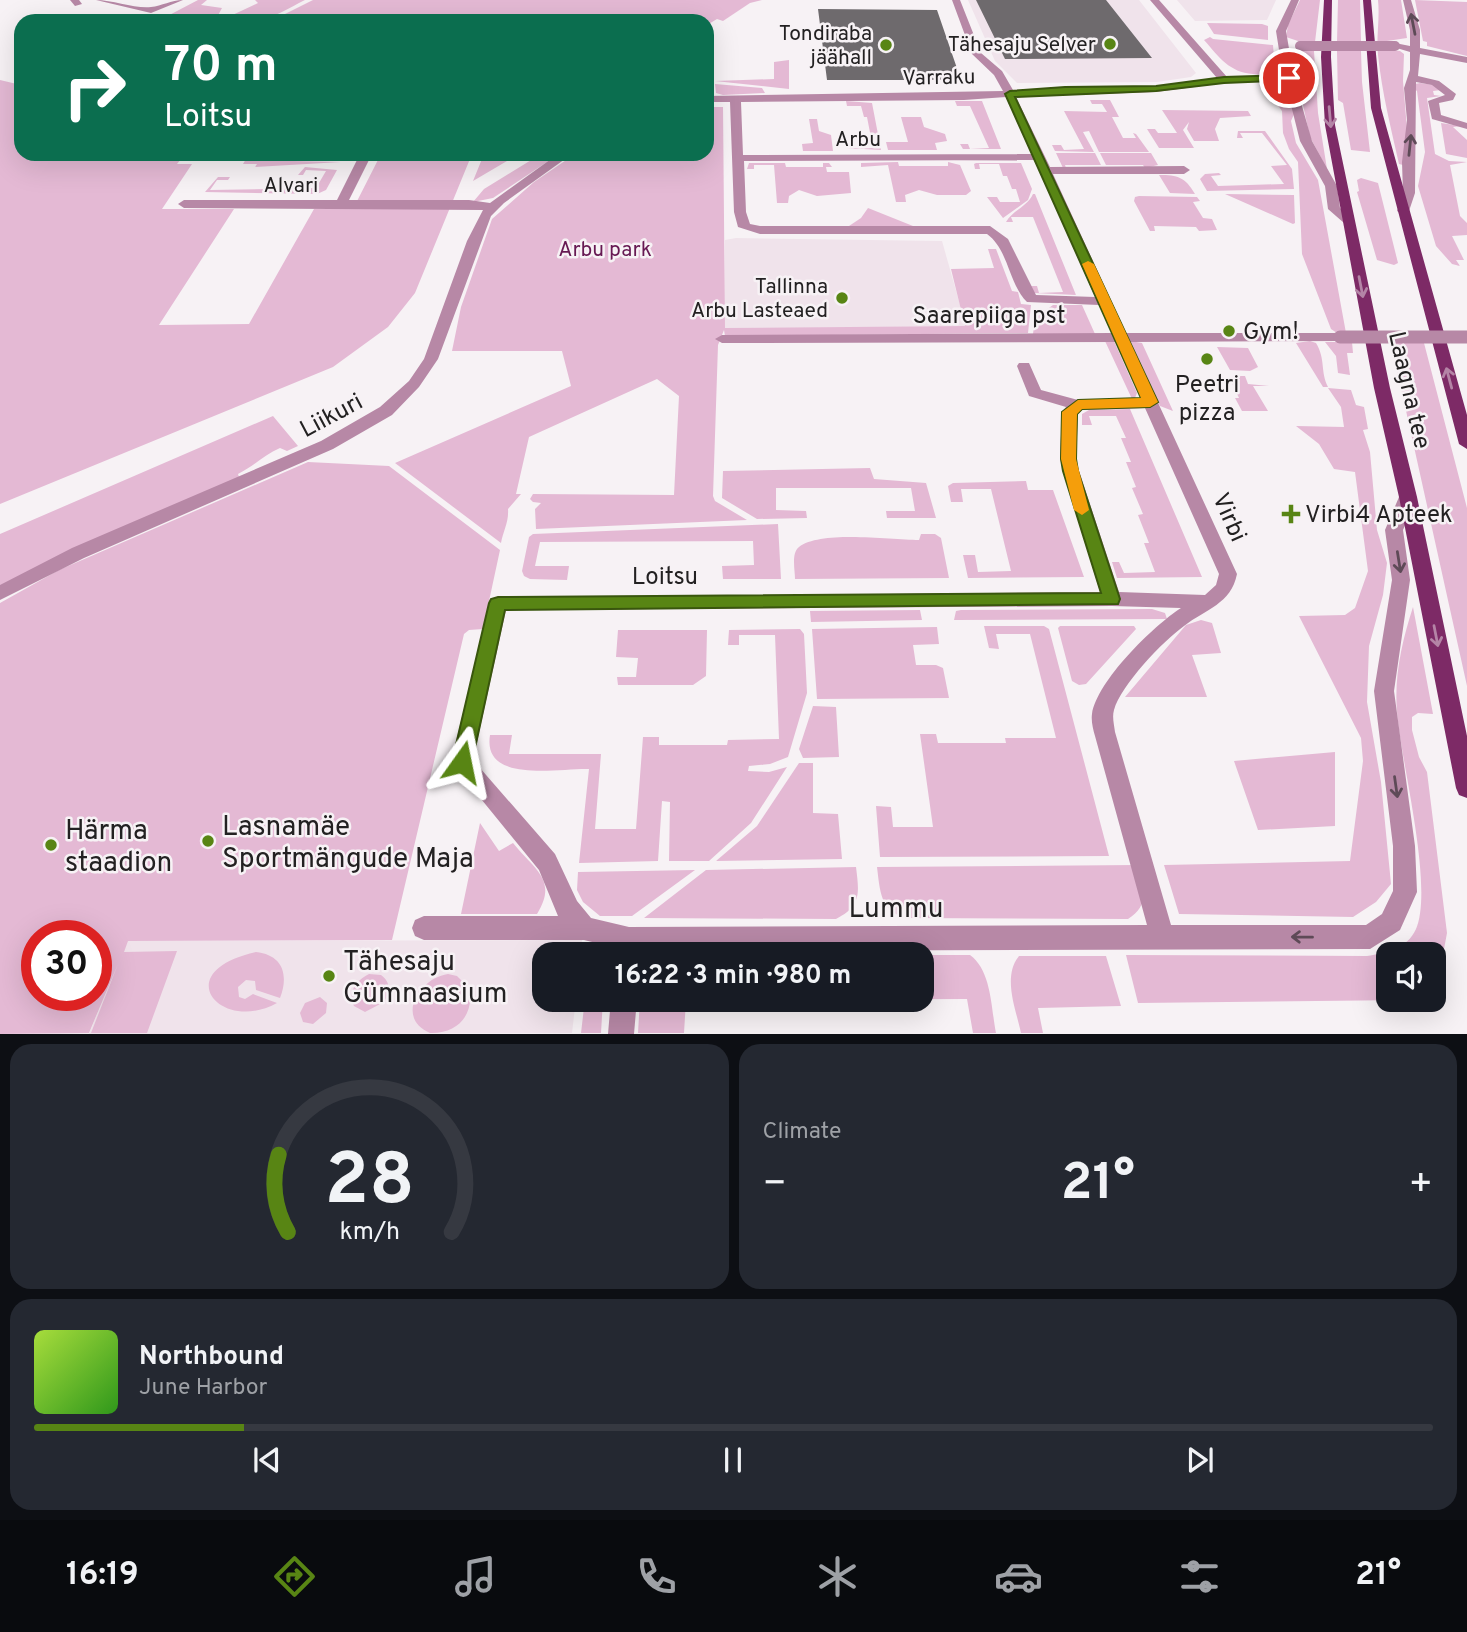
<!DOCTYPE html>
<meta charset="utf-8">
<style>
body{margin:0;font-family:Overpass,sans-serif;background:#242831;color:#f1f3f6;height:100vh;display:flex;flex-direction:column;font-size:26px;white-space:nowrap}
*{box-sizing:border-box;margin:0}
p{font-size:23px;color:#9ea1a6}
.icon{flex:none;width:38px;height:38px;fill:none;stroke:currentColor;stroke-width:2;stroke-linecap:round;stroke-linejoin:round}
.map{position:relative;height:1034px;overflow:hidden}
.sheet{display:flex;flex-direction:column;gap:10px;padding:10px;background:#0d0f14;flex:1}
.sheet>*{flex:none}
.hud{position:absolute;left:14px;top:14px;width:700px;height:147px;border-radius:21px;box-shadow:0 7px 28px #0002;background:#0b6e4f;color:#fff;overflow:hidden}
.tools{position:absolute;left:1376px;top:942px;display:grid;gap:14px}
.tools a{display:grid;place-items:center;width:70px;height:70px;border-radius:14px;background:#171b24;box-shadow:0 7px 28px #0002;font-size:35px}
.speed{position:absolute;left:21px;top:920px;display:flex;gap:14px;font-size:35px;font-weight:700;text-align:center}
.speed>*{display:grid;place-content:center;width:91px;height:91px;border-radius:50%;background:#171b24;box-shadow:0 7px 28px #0002;line-height:1}
.speed .limit{border:10px solid #d22;background:#fff;color:#111}
.pin{position:absolute;display:grid;place-items:center;width:60px;height:60px;color:#fff;margin:-30px;border:4px solid #fff;border-radius:50%;box-shadow:0 2px 7px #0007}
.me{position:absolute;width:77px;margin:-38px;rotate:12deg;stroke-linejoin:round;filter:drop-shadow(0 0 5px #0008)}
.turn{display:flex;align-items:center;gap:24px;height:147px;padding:0 35px;font-size:32px}
.turn .icon{width:91px;height:91px;stroke-width:2.5}
.turn b{display:block;font-size:49px;line-height:60px}
.big{font-size:52px;font-weight:700;line-height:1.1}
.sheet .tile{flex:1;display:flex;flex-direction:column;justify-content:center;gap:10px;min-width:0;padding:0 24px;border-radius:21px;background:#242831}
.sheet .dial{align-items:center;gap:0}
.dial svg{height:182px;overflow:visible;fill:none;stroke:#363941;stroke-width:7;stroke-linecap:round;text-anchor:middle}
.dial text{fill:#f1f3f6;stroke:none}
.song{display:flex;align-items:center;gap:21px}
.cover{width:84px;height:84px;border-radius:10px;background:linear-gradient(135deg,hsl(80 70% 55%),hsl(110 70% 35%))}
.played{height:7px;border-radius:4px;background:linear-gradient(90deg,#588514 15%,#363941 15%)}
.keys{display:flex;justify-content:space-around;direction:ltr}
.heat{display:flex;justify-content:space-between;align-items:center;font-size:38px;direction:ltr}
.sheet .tiles{flex:1;display:grid;gap:10px;grid-template-columns:1fr 1fr}
.tile:last-child{grid-column:span 2}
.trip{position:absolute;left:532px;top:942px;width:402px;height:70px;border-radius:21px;background:#171b24;box-shadow:0 7px 28px #0002;font-weight:700;line-height:70px;text-align:center}
.tabs{display:flex;height:112px;justify-content:space-around;align-items:center;background:#090b0e;color:#9ea1a6}
.tabs .icon{width:49px;height:49px}
.tabs .current{color:#588514}
.tabs b{font-size:32px;color:#f1f3f6}
.map>svg:first-child{display:block}
.built{fill:#f0e3eb}
.green{fill:#e4b9d4;fill-rule:evenodd}
.building{fill:#6e6a6d}
.lines{fill:none;stroke-linecap:round;stroke-linejoin:round}
.minor{fill:#b788a6;fill-rule:evenodd}
.major{fill:#7d2a66;fill-rule:evenodd}
.minor-bridge-far1{stroke:#b788a6;stroke-width:10}
.minor-bridge{stroke:#b788a6;stroke-width:13}
.oneway{stroke:#5e4a57}
.oneway2{stroke:#b484a6}
.route{fill:#588514;stroke:#39560d;stroke-width:2}
.slow{fill:#f59e0b}
.poi-dot{fill:#588514;stroke:#f7f2f5;stroke-width:2.5}
.labels{text-anchor:middle;stroke-width:5;stroke-linejoin:round;paint-order:stroke}
.far-poi-label{font-size:21px;fill:#232122;stroke:#f7f2f5;text-anchor:end}
.far-street-label{font-size:21px;fill:#232122;stroke:#f7f2f5}
.far-park-label{font-size:21px;fill:#671953;stroke:#f7f2f5}
.street-label{font-size:24px;fill:#232122;stroke:#f7f2f5}
.poi-label{font-size:24px;fill:#232122;stroke:#f7f2f5;text-anchor:start}
.near-poi-label{font-size:28px;fill:#232122;stroke:#f7f2f5;text-anchor:start}
.near-street-label{font-size:28px;fill:#232122;stroke:#f7f2f5}
</style>
<div class="map">
<svg width="1467" height="1034" viewBox="0 0 1467 1034">
<rect width="100%" height="100%" fill="#f7f2f5"/>
<path class="built" d="M968,0H1139L1196,73L1191,77L1157,82L1017,83L995,61Z
M1177,0H1276L1267,20L1195,21Z
M736,238L942,241L966,326L724,329L725,240Z
M582,940L581,954H544V999H576L572,1033L89,1034L127,941Z"/>
<path class="green" d="M198,0H207L201,5L222,8L216,19L218,21H158Z
M255,0H305C283,11 250,33 226,18L258,3Z
M313,0H762L750,3L723,21L717,19L707,25V21H271Z
M1300,0H1320L1315,42H1301L1286,37L1288,25Z
M1338,0H1360L1361,42H1337Z
M1378,0H1401L1407,38L1387,41L1389,50L1400,51L1404,54L1403,81L1407,129L1403,165L1399,164C1391,128 1382,93 1378,55C1376,37 1380,19 1378,0Z
M1415,0L1467,2V56L1427,46V42L1423,41Z
M1207,23L1262,24L1268,26V40L1214,34Z
M1210,37L1213,39L1273,45L1275,70C1268,75 1262,75 1253,74C1229,72 1220,58 1204,40Z
M1299,51H1314L1318,113L1327,169L1310,137L1292,55Z
M1337,51H1361L1362,82L1370,152L1351,150L1343,103L1338,100Z
M789,60V89L715,81L774,79V62Z
M0,80L21,85V154H185L177,164H192L162,209H234L159,325L249,324L314,209H353L381,154H472L415,293L388,327L333,367L0,504Z
M1420,83L1434,85L1441,90L1433,91L1434,95L1441,96L1427,98L1435,154L1449,161L1467,162L1450,165L1460,216L1467,223V235L1452,236L1464,260H1456L1460,266L1452,264L1436,246L1418,186L1425,152L1417,91L1414,89L1415,84Z
M715,84L762,88L765,93L723,95L716,93Z
M1262,84L1274,85L1290,95L1295,112L1291,121L1296,143L1318,180L1346,333H1337L1331,329L1302,254L1298,162L1289,149L1283,133L1282,111Z
M1090,100H1110L1119,117H1112L1123,138H1136L1133,133L1136,134L1149,152H1099L1089,131L1083,132L1094,152L1055,151L1052,145H1061L1064,150L1084,149L1064,111L1107,112L1102,104H1092Z
M846,101L872,103L881,150L846,148L845,145H852L853,149L873,148L867,117H864L861,106H847Z
M955,101H982L1001,149H963L960,144H968L970,149L989,148L970,106H957Z
M707,107H723L725,328L965,326L951,269L994,268L988,249H996L1012,291L1018,292L1021,304L1031,305L1028,333L725,336L724,330L718,345L713,496L715,501L747,520L536,529L535,509L541,503L533,502L530,499L533,494L674,495L679,396L657,379L529,437L516,494H521L508,509C509,522 503,531 501,543L395,463L571,386L562,351H452L461,307L492,219L534,182L575,154H707Z
M1162,110L1248,111L1251,116L1220,118L1215,129L1219,141H1194L1187,129L1189,122L1183,130L1194,148H1159L1147,129H1155L1158,133H1177Z
M901,117H921L924,127L945,134L947,141L935,143L937,150H888L886,142H908Z
M809,119H817L819,131L831,135L833,151H803L802,144L813,143Z
M1441,123L1461,126L1453,127L1467,140V158L1446,154Z
M1238,131H1265L1292,169L1294,189L1207,191L1200,179L1205,174L1219,173L1221,175L1211,176L1218,186L1284,184L1271,166L1287,165L1262,133H1240L1243,138H1237Z
M1056,153H1095L1101,165H1065L1066,168H1063Z
M1100,153H1151L1158,165L1145,168L1143,165H1106Z
M249,154H298L294,161L341,162L255,167L257,164H243Z
M484,154H519L473,181Z
M541,154H559L493,198L473,202L484,189Z
M898,162L899,166H948V162L960,165L971,191L966,195H937L919,190L905,195L906,202H896L888,165L861,167V163Z
M749,163H785L786,167H823V163H829L832,167H826L827,172H849L851,193L817,196L799,190L789,196L788,203H777L774,165H754V169H747Z
M976,163H1021L1032,189L1028,200L1003,218L987,197H997L1000,202H1020L1016,189H1012L1007,176H1003L999,164H979L980,169H975L974,164Z
M305,167L337,170L326,190L317,194L205,192L218,177H230L228,180H217L210,190L316,188L326,171L306,170L303,175H298Z
M1159,175C1178,175 1185,177 1195,194L1170,193Z
M1361,178L1378,183L1398,263L1394,265L1377,260L1357,192L1359,191L1357,180Z
M1033,194H1035L1076,295L1034,293L1031,286H1037L1039,293L1063,292L1033,217H1011L1013,222H1006C1013,210 1027,207 1033,194Z
M1225,194L1294,195L1295,223L1293,224Z
M1139,196L1197,197L1200,201L1193,202L1203,218L1212,219L1217,230L1199,231L1196,227L1154,226L1155,231H1150L1134,201L1135,197Z
M868,208L913,226H849L861,218Z
M1053,305H1082L1095,334H1033L1035,318Z
M1105,341H1114L1137,393L1135,398L1132,399Z
M1130,341L1142,343L1173,411L1160,406Z
M1310,341L1316,343C1326,360 1320,371 1328,387H1323L1296,343Z
M1325,342H1352L1353,353H1347L1350,375L1338,373L1336,356Z
M1391,343H1424L1467,508V686Z
M1217,347L1248,348L1258,367L1250,371L1230,370Z
M1233,376H1245L1248,384L1269,386H1253L1268,411H1242L1235,398H1239L1231,381Z
M1328,388L1351,390L1356,405L1364,407L1368,429L1363,430L1370,452L1377,530L1387,563L1383,595L1369,646L1367,702L1381,782L1391,884L1376,902L1353,917L1179,914L1164,865L1350,861L1363,761L1361,738L1299,616L1345,615L1355,608L1368,571L1355,472L1334,469L1319,444L1296,426L1344,427L1341,407Z
M1130,409L1202,577L1117,578L1112,562H1119L1124,573L1155,572L1144,543H1149L1138,515L1143,514L1132,488L1136,487L1126,462H1131L1121,438H1126L1116,416H1089L1092,425H1082V414L1089,410Z
M273,416L298,446L287,451L280,448C264,455 254,466 238,474L239,477L0,587V534Z
M308,462L389,466L500,550L483,629L469,630L464,634L392,940L128,941L124,952L177,951L147,1033H91L118,964L89,1033L0,1034V603L59,570ZM37,936H96V996H37Z
M870,468L874,479L926,483L936,518H887L886,511H915L911,488H776V510L806,511L807,518L757,519L722,498L723,471Z
M1026,481L1028,490H1053L1084,577L968,578L963,555H975L978,572L1011,571L991,489H961L963,502H951L948,486L953,483Z
M778,524L781,579H723L722,566L754,565L753,541L540,542L535,566H569L567,580L530,579L524,576L522,571L529,537L533,534Z
M921,534H935L941,538L949,578L795,579C795,570 791,553 799,547C821,530 891,540 919,540Z
M1413,607L1433,714L1418,713L1412,717V730L1419,757L1427,772L1447,933L1439,976L1433,979V954H1388V999L1408,1000L1138,1003L1126,955L1367,956C1386,953 1407,949 1416,929C1434,886 1401,763 1397,712C1394,676 1402,641 1413,607Z
M1152,609L1165,613L1167,619L954,620L956,611L961,610Z
M920,610L922,620L811,622L810,611Z
M1201,620L1212,623L1221,653L1192,655L1207,697H1125L1186,625Z
M984,626H1044L1049,629L1109,856L880,857L876,806L891,807L893,827H933L920,734H936L938,743H1006L1005,738H1056L1030,634H996L999,649L989,648Z
M1060,626H1134L1136,629L1086,684L1079,685L1072,681L1058,628Z
M937,627L939,644L913,645L916,665H936L943,668L949,698L817,699L812,629Z
M800,629L804,634L807,693L788,757L770,764L749,766L748,771L769,772L787,767L751,823L709,861H669L670,802L662,801L658,861L579,863L589,769C558,768 482,784 490,735H512L509,754H601L595,829H636L643,737H659V745H727L728,740L779,739L775,635H739V645H728L729,630Z
M618,630H707L706,676L693,685H618L617,677H636L638,658L616,657Z
M813,706L836,707L839,757L803,758L799,749Z
M1335,752V826L1258,830L1234,761Z
M799,763H813V813L838,814L842,859L716,861L757,826Z
M480,823L499,851L513,843C535,870 558,880 537,914H461Z
M1136,865C1141,888 1152,904 1128,919L906,918C880,911 880,891 877,867Z
M856,867C859,892 862,906 836,919L644,918L706,870Z
M695,870L632,916H600L583,902L577,890L578,872Z
M256,952C283,955 289,975 280,998L256,990L255,981L246,980L238,987L239,997L245,999L253,994L277,1003C221,1034 167,972 256,952Z
M922,955H970C992,971 991,1009 996,1033H973L967,999L686,1000L684,1033H638L640,999H922Z
M1019,956H1106L1121,1006L1038,1008L1043,1033H1021C1016,1009 1002,977 1019,956Z
M369,974L381,975C391,982 390,992 384,1002L365,1012L354,1006C347,993 356,980 369,974Z
M448,974L457,976L469,988C475,1015 457,1034 430,1033C395,1018 419,978 448,974Z
M320,997L327,1003L326,1013L313,1024L303,1022L300,1013L305,1003Z
M585,999H603L601,1033H581Z"/>
<path class="building" d="M976,0H1106L1152,58L1005,59Z
M818,9L937,10L961,80H827Z"/>
<g class="lines">
<path class="minor" d="M70,0H79L82,4L75,6Z
M96,0C113,0 136,9 151,7C162,6 171,0 183,0L151,13Z
M952,0H960L981,53L1002,71L1013,90L1156,86L1217,78L1150,0H1159L1227,77L1283,75L1276,31L1291,0H1299L1286,31L1294,78L1312,141L1337,186L1340,208L1352,217V223H1344L1328,209L1325,186L1300,141L1285,81L1224,83L1156,92L1016,97L1050,167L1184,166L1190,170L1184,174H1053L1126,333H1340L1347,337L1340,341L1130,342L1237,574C1231,604 1206,609 1184,626C1163,641 1121,685 1114,710C1112,717 1114,724 1115,732L1171,925H1366L1382,914L1393,891V846L1374,691L1392,580L1385,530L1399,497L1408,491L1417,497L1403,530L1410,580L1394,691L1415,846L1417,892L1400,930L1370,949L629,951L584,940H424L415,936L412,928L415,920L424,916H558L539,870L451,762L491,598L1100,592L1060,459L1062,412L1066,407L1029,396L1017,366L1019,363H1029L1041,390L1078,400L1141,398L1116,342L722,343L715,339L722,335L1112,333L1099,305L1027,302C1008,283 1009,250 987,234H760L738,227L734,212L730,102H707V96L1003,91L994,75L972,54ZM1006,97L1032,154L743,155L741,102L964,100ZM1035,160L1095,297L1036,295L1008,239L990,226H760L750,224L746,212L744,161ZM1145,408L1219,574L1216,585L1205,595L1119,592L1079,471L1076,459L1078,414L1082,410ZM1112,606L1181,608C1153,626 1097,681 1092,714C1091,721 1093,729 1095,736L1147,925L629,927L591,918L577,901L555,854L473,760L506,610Z
M1403,0H1411L1420,30V48L1467,57V63L1420,54L1418,76L1439,81L1456,94L1453,100L1439,103L1441,115L1467,123V129L1432,119L1428,101L1445,95L1432,85L1416,82L1415,193L1409,211L1403,215L1397,211L1403,193L1402,162L1407,120L1404,88L1410,70V52L1390,46L1395,43L1410,46V30Z
M360,154H372L349,200H469L490,203L558,154H572L504,203L491,216L438,359L419,387L392,415L333,449L84,558L0,600V585L72,548L321,441L380,407L409,381L424,359L467,241L483,210L184,208L178,204L184,200H337Z
M611,999H637L634,1034H608Z"/>
<path class="major" d="M1324,0H1332L1331,57L1335,125L1390,388L1417,497L1467,736V798L1459,795L1456,788L1399,497L1374,388L1325,125L1321,57Z
M1363,0H1371L1381,108L1467,415V449L1459,444L1371,108Z"/>
<path class="minor-bridge-far1" d="M1300,46H1395"/>
<path class="minor-bridge" d="M1340,337H1467"/>
</g>
<defs><path id="oneway-shaft" d="M-6 0H5M1.5-3L5.5 0L1.5 3" fill="none" stroke-width="1.6" stroke-linecap="round" stroke-linejoin="round" transform="scale(1.75)"/></defs>
<g class="oneway">
<use href="#oneway-shaft" transform="translate(1413 24) rotate(-101)"/>
<use href="#oneway-shaft" transform="translate(1410 145) rotate(-84)"/>
<use href="#oneway-shaft" transform="translate(1399 562) rotate(81)"/>
<use href="#oneway-shaft" transform="translate(1396 787) rotate(82)"/>
<use href="#oneway-shaft" transform="translate(1302 937) rotate(-179)"/>
</g>
<g class="oneway2">
<use href="#oneway-shaft" transform="translate(1330 117) rotate(85)"/>
<use href="#oneway-shaft" transform="translate(1361 287) rotate(79)"/>
<use href="#oneway-shaft" transform="translate(1449 378) rotate(-105)"/>
<use href="#oneway-shaft" transform="translate(1436 636) rotate(79)"/>
</g>
<path class="route" d="M1289,75L1294,78L1292,80L1224,83L1156,91L1015,97L1158,402L1150,407L1082,409L1077,414L1076,459L1078,471L1120,599L1118,604L505,610L472,762L469,768L462,771L455,768L452,762L489,603L491,599L498,597L1101,593L1063,471L1061,459L1062,412L1078,400L1141,398L1005,94L1010,91L1065,87L1156,86L1224,77Z"/>
<path class="slow" d="M1088,261L1094,264L1158,402L1150,407L1082,409L1077,414L1076,459L1089,510L1082,515L1074,510L1061,459L1062,412L1078,400L1141,398L1082,264Z"/>
<g class="poi-dot">
<circle cx="1110" cy="44" r="7"/>
<circle cx="886" cy="45" r="7"/>
<circle cx="842" cy="298" r="7"/>
<circle cx="1229" cy="331" r="7"/>
<circle cx="1207" cy="359" r="7"/>
<path d="M1287.5 503.5h7v7h7v7h-7v7h-7v-7h-7v-7h7z"/>
<circle cx="208" cy="841" r="7"/>
<circle cx="51" cy="845" r="7"/>
<circle cx="329" cy="976" r="7"/>
</g>
<g class="labels">
<g class="far-poi-label">
<text x="872" y="40">Tondiraba<tspan x="872" dy="24">jäähall</tspan></text>
<text x="1096" y="51">Tähesaju Selver</text>
<text x="828" y="293">Tallinna<tspan x="828" dy="24">Arbu Lasteaed</tspan></text>
</g>
<g class="far-street-label">
<text transform="translate(939 77) rotate(-1)" y="7">Varraku</text>
<text x="858" y="146">Arbu</text>
<text x="291" y="192">Alvari</text>
</g>
<g class="far-park-label">
<text x="605" y="256">Arbu park</text>
</g>
<g class="street-label">
<text x="989" y="323">Saarepiiga pst</text>
<text transform="translate(1410 390) rotate(77)" y="8">Laagna tee</text>
<text transform="translate(331 415) rotate(-28)" y="8">Liikuri</text>
<text transform="translate(1230 517) rotate(66)" y="8">Virbi</text>
<text x="665" y="584">Loitsu</text>
</g>
<g class="poi-label">
<text x="1243" y="339">Gym!</text>
<text x="1207" y="392" text-anchor="middle">Peetri<tspan x="1207" dy="28">pizza</tspan></text>
<text x="1305" y="522">Virbi4 Apteek</text>
</g>
<g class="near-poi-label">
<text x="222" y="835">Lasnamäe<tspan x="222" dy="32">Sportmängude Maja</tspan></text>
<text x="65" y="839">Härma<tspan x="65" dy="32">staadion</tspan></text>
<text x="343" y="970">Tähesaju<tspan x="343" dy="32">Gümnaasium</tspan></text>
</g>
<g class="near-street-label">
<text x="896" y="917">Lummu</text>
</g>
</g>
</svg>
<div class="tools">
<a><svg class="icon" aria-label="sound" viewBox="0 0 24 24"><path d="M4 9h4l5-4v14l-5-4H4zM17 9q2 3 0 6"/></svg></a>
</div>
<div class="speed"><div class="limit">30</div></div>
<div class="pin" style="left:1289px;top:78px;background:#d93025"><svg class="icon" aria-label="arrive" viewBox="0 0 24 24"><path d="M6 21V4h12l-3 4 3 4H6"/></svg></div>
<svg class="me" style="left:462px;top:762px" viewBox="-20 -20 40 40"><path d="M0-17L14 15 0 8-14 15z" fill="#588514" stroke="#fff" stroke-width="4"/></svg>
<div class="trip">16:22 · 3 min · 980 m</div>
<div class="hud">
<div class="turn"><svg class="icon" aria-label="right" viewBox="0 0 24 24"><path d="M7 20v-9h11M14 6l5 5-5 5"/></svg><div><b>70 m</b>Loitsu</div></div>
</div>
</div>
<section class="sheet">
<div class="tiles">
<div class="tile dial"><svg viewBox="0 0 100 80">
<path d="M14 69A42 42 0 1 1 86 69"/>
<path d="M14 69A42 42 0 0 1 10 35" stroke="#588514"/>
<text x="50" y="56" font-size="32" font-weight="700">28</text>
<text x="50" y="72" font-size="11">km/h</text>
</svg></div>
<div class="tile"><p>Climate</p>
<div class="heat"><a>−</a><b class="big">21°</b><a>+</a></div>
</div>
<div class="tile">
<div class="song"><i class="cover"></i><div><b>Northbound</b><p>June Harbor</p></div></div>
<div class="played"></div>
<div class="keys"><svg class="icon" aria-label="previous" viewBox="0 0 24 24"><path d="M18 5L8 12l10 7zM5 5v14"/></svg><svg class="icon" aria-label="pause" viewBox="0 0 24 24"><path d="M8 5v14M16 5v14"/></svg><svg class="icon" aria-label="next" viewBox="0 0 24 24"><path d="M6 5l10 7-10 7zM19 5v14"/></svg></div>
</div>
</div>
</section>
<nav class="tabs">
<b>16:19</b>
<svg class="icon current" aria-label="directions" viewBox="0 0 24 24"><path d="M12 3l9 9-9 9-9-9zM9 14v-3h6M13 9l2 2-2 2"/></svg>
<svg class="icon" aria-label="music" viewBox="0 0 24 24"><path d="M9 18V5l10-2v13"/><circle cx="6" cy="18" r="3"/><circle cx="16" cy="16" r="3"/></svg>
<svg class="icon" aria-label="phone" viewBox="0 0 24 24"><path d="M5 4h4l2 5-3 2q2 4 5 5l2-3 5 2v4C11 20 4 13 5 4z"/></svg>
<svg class="icon" aria-label="climate" viewBox="0 0 24 24"><path d="M12 3v18M4 7l16 10M4 17L20 7"/></svg>
<svg class="icon" aria-label="car" viewBox="0 0 24 24"><path d="M5 17H2v-5l4-1 3-4h7l3 4 3 1v5h-3M9 17h6M6 11h13"/><circle cx="7" cy="17" r="2"/><circle cx="17" cy="17" r="2"/></svg>
<svg class="icon" aria-label="filters" viewBox="0 0 24 24"><path d="M4 7h16M4 17h16"/><circle cx="9" cy="7" r="2"/><circle cx="15" cy="17" r="2"/></svg>
<b>21°</b>
</nav>
